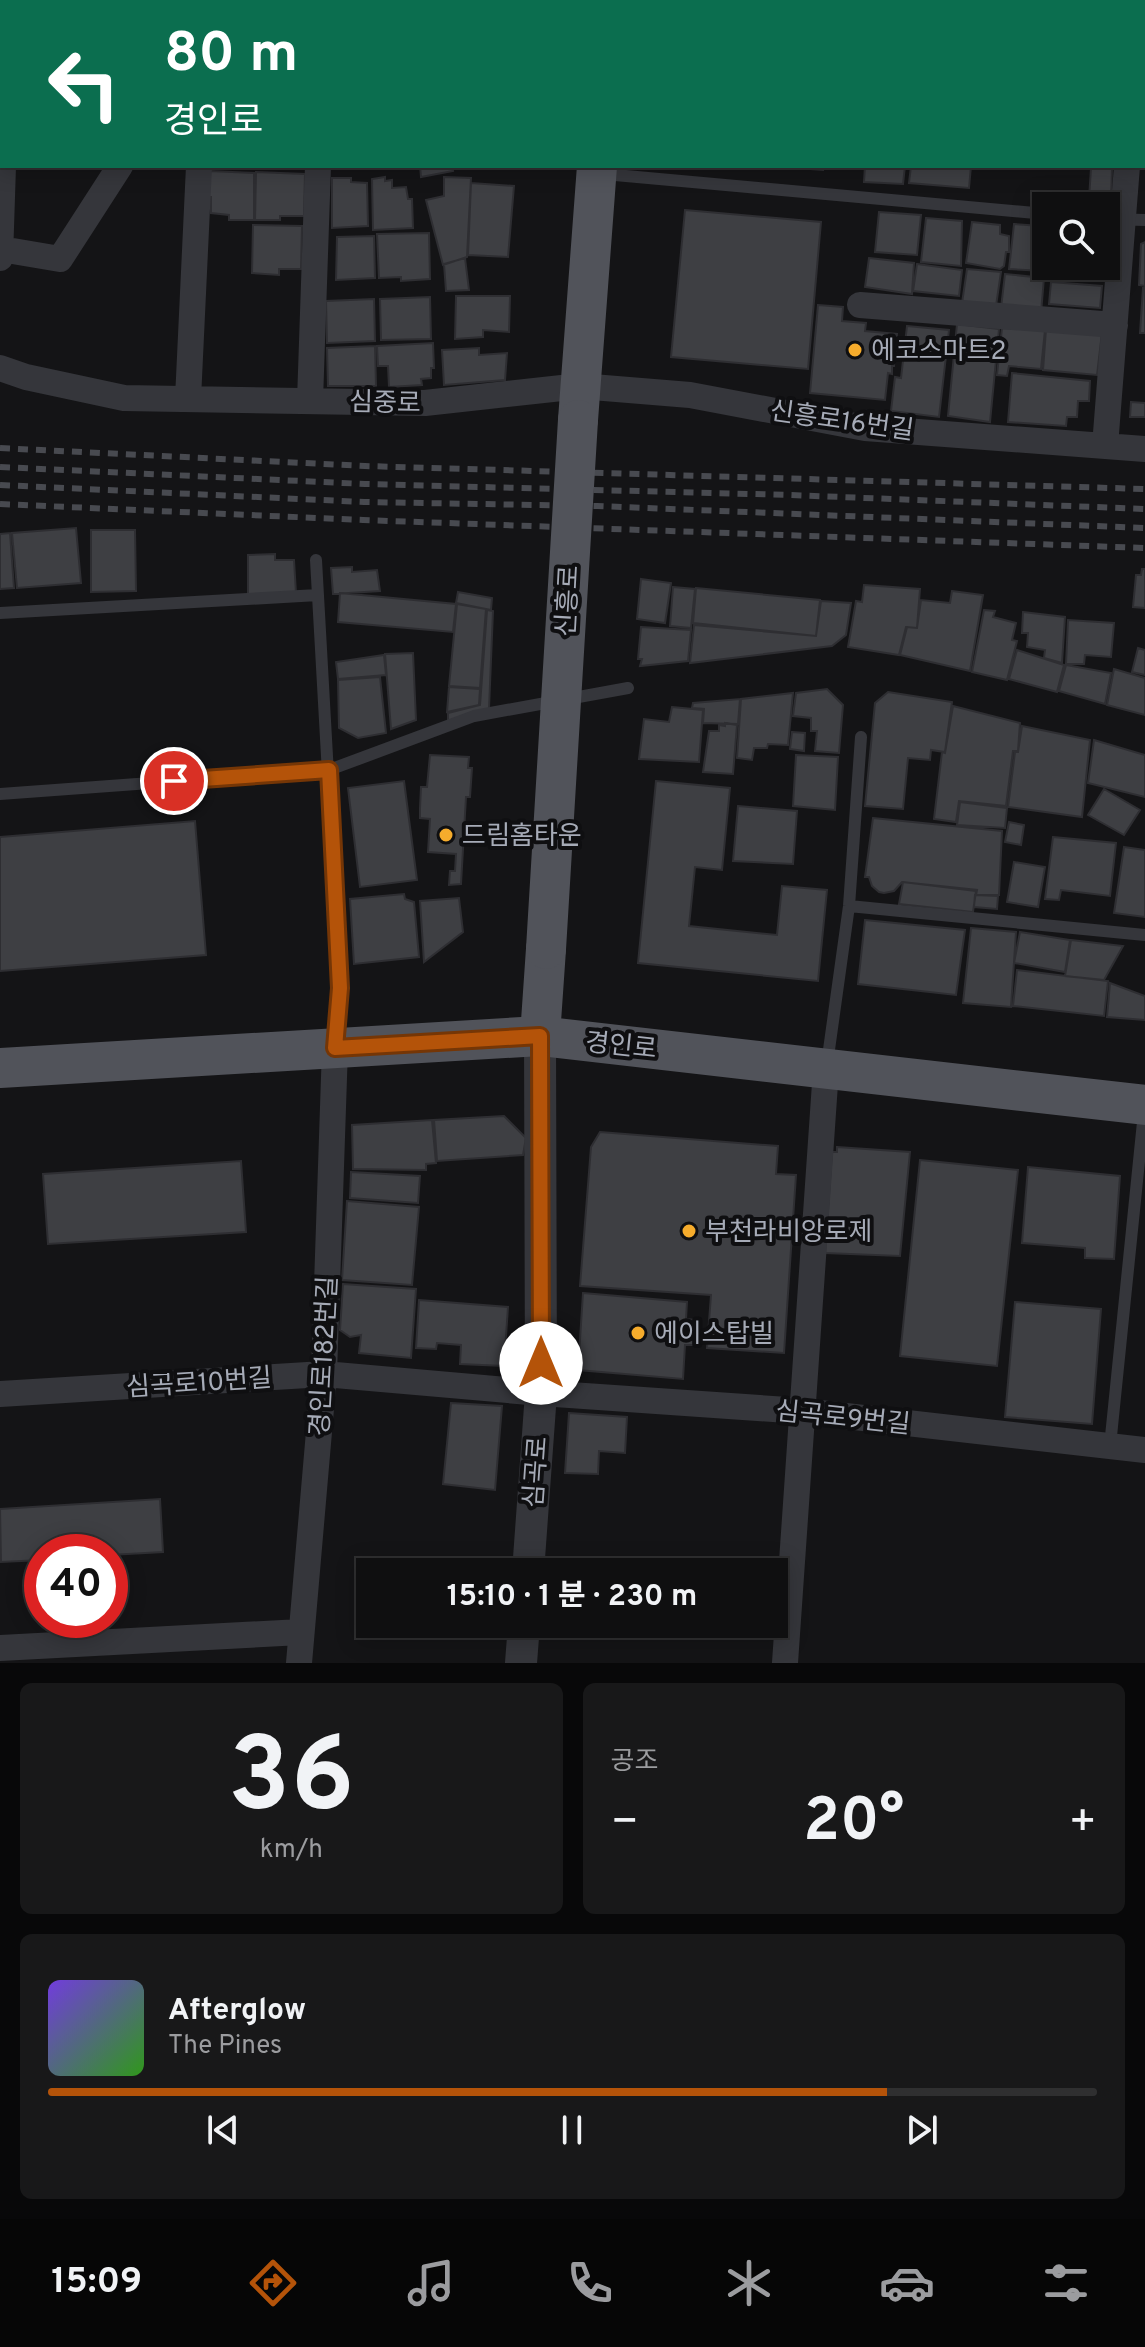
<!DOCTYPE html>
<html lang="ko">
<meta charset="utf-8">
<style>
body{margin:0;font-family:Overpass,"Noto Sans KR",sans-serif;background:#181819;color:#f1f3f6;height:100vh;display:flex;flex-direction:column;font-size:30px;white-space:nowrap}
*{box-sizing:border-box;margin:0}
p{font-size:26px;color:#9b9c9f}
.icon{flex:none;width:44px;height:44px;fill:none;stroke:currentColor;stroke-width:2;stroke-linecap:round;stroke-linejoin:round}
.map{position:relative;height:1663px;overflow:hidden}
.side{display:flex;flex-direction:column;gap:20px;padding:20px;background:#080809;flex:1}
.side>*{flex:none}
.banner{position:absolute;left:0px;top:0px;width:1146px;height:168px;box-shadow:0 4px 20px #0003,0 0 0 2px #2f2f30;background:#0b6e4f;color:#fff;overflow:hidden}
.tools{position:absolute;left:1032px;top:192px;display:grid;gap:16px}
.tools a{display:grid;place-items:center;width:88px;height:88px;border-radius:0px;background:#0f0f10;box-shadow:0 4px 20px #0003,0 0 0 2px #2f2f30;font-size:40px}
.speed{position:absolute;left:24px;top:1534px;display:flex;gap:16px;font-size:40px;font-weight:700;text-align:center}
.speed>*{display:grid;place-content:center;width:104px;height:104px;border-radius:50%;background:#0f0f10;box-shadow:0 4px 20px #0003,0 0 0 2px #2f2f30;line-height:1}
.speed .limit{border:12px solid #d22;background:#fff;color:#111}
.pin{position:absolute;display:grid;place-items:center;width:68px;height:68px;color:#fff;margin:-34px;border:4px solid #fff;border-radius:50%;box-shadow:0 2px 8px #0007}
.me{position:absolute;width:88px;margin:-44px;rotate:0deg;stroke-linejoin:round;filter:drop-shadow(0 0 6px #0008)}
.turn{display:flex;align-items:center;gap:28px;height:168px;padding:0 32px;font-size:36px}
.turn .icon{width:104px;height:104px;stroke-width:2.5}
.turn b{display:block;font-size:56px;line-height:68px}
.big{font-size:60px;font-weight:700;line-height:1.1}
.side .card{flex:1;display:flex;flex-direction:column;justify-content:center;gap:12px;min-width:0;padding:0 28px;border-radius:12px;background:#181819}
.side .dial{align-items:center;gap:0}
.dial b{font-size:104px;line-height:1}
.song{display:flex;align-items:center;gap:24px}
.cover{width:96px;height:96px;border-radius:12px;background:linear-gradient(135deg,hsl(260 70% 55%),hsl(110 70% 35%))}
.played{height:8px;border-radius:4px;background:linear-gradient(90deg,#b45309 80%,#2f2f30 80%)}
.keys{display:flex;justify-content:space-around;direction:ltr}
.heat{display:flex;justify-content:space-between;align-items:center;font-size:44px;direction:ltr}
.side .tiles{flex:1;display:grid;gap:20px;grid-template-columns:1fr 1fr}
.card:last-child{grid-column:span 2}
.trip{position:absolute;left:356px;top:1558px;width:432px;height:80px;border-radius:0px;background:#0f0f10;box-shadow:0 4px 20px #0003,0 0 0 2px #2f2f30;font-weight:700;line-height:80px;text-align:center}
.tabs{display:flex;height:128px;justify-content:space-around;align-items:center;background:#060606;color:#9b9c9f}
.tabs .icon{width:56px;height:56px}
.tabs .selected{color:#b45309}
.tabs b{font-size:36px;color:#f1f3f6}
.map>svg:first-child{display:block}
.building{fill:#3e3f43;stroke:#2e2e32;stroke-width:2}
.lines{fill:none;stroke-linecap:round;stroke-linejoin:round}
.service{stroke:#35363b;stroke-width:12}
.minor{stroke:#35363b;stroke-width:26}
.tertiary{stroke:#35363b;stroke-width:32}
.primary{stroke:#51535a;stroke-width:40}
.rail{stroke:#484a50;stroke-width:6;stroke-dasharray:10 8;stroke-linecap:butt}
.primary-bridge{stroke:#51535a;stroke-width:40}
.route-casing{stroke:#753606;stroke-width:20}
.route{stroke:#b45309;stroke-width:14}
.poi-dot{fill:#f6ac2c;stroke:#0f0f11;stroke-width:3}
.labels{text-anchor:middle;stroke-width:8;stroke-linejoin:round;paint-order:stroke}
.poi-label{font-size:26px;fill:#a6abb7;stroke:#0f0f11;text-anchor:start}
.street-label{font-size:26px;fill:#a6abb7;stroke:#0f0f11}
</style>
<div class="map">
<svg width="1145" height="1663" viewBox="0 0 1145 1663">
<rect width="100%" height="100%" fill="#141416"/>
<path class="building" d="M696,0H837L696,2Z
M420,166H452L453,171L421,177Z
M768,166H823V170Z
M865,166H905L903,184L864,182Z
M911,166H971L969,188L909,183Z
M1091,168H1112L1111,199H1089Z
M210,171L254,173V220H229V215L211,213V197H208Z
M256,172L305,174L304,216H280V220H255Z
M385,177V181L392,180V188L406,187L408,199H412L413,228L373,230L372,179Z
M444,177L471,178L467,257L443,265L426,200L444,196Z
M332,178H351V182L367,183L368,226L332,228Z
M471,183L514,186L508,257L468,255Z
M685,210L821,222L808,369L671,357Z
M879,212L921,215L917,255L875,252Z
M926,218L962,221L961,266L921,262Z
M972,222L1000,225V234L1009,236V252H1006L1004,266L1000,269L966,263Z
M1014,224L1042,226L1041,239L1046,240L1044,271L1009,269Z
M253,225L302,226L301,269H279V275L252,273Z
M429,233L430,279L401,281V277L379,278L377,234Z
M374,236L375,278L336,280L337,237Z
M1145,242V286L1139,285L1141,244Z
M465,258L469,290L446,291L444,264Z
M869,258L914,263L912,294L865,287Z
M917,264L962,270L959,296L913,291Z
M1047,266H1097L1096,276L1046,273Z
M967,269L1001,272L996,306L962,303Z
M1005,274L1044,278L1041,313L1001,308Z
M1051,282L1102,286L1100,308L1049,304Z
M1143,288H1145V333H1140Z
M456,296H510L509,332L483,330V337L455,339Z
M430,297L431,339L381,340L380,299Z
M374,299L375,341L327,343L326,301Z
M818,305L843,307L842,321L866,323L865,331L897,334L894,366H892V374L888,373L885,400L810,393Z
M957,324L999,329L990,422L948,416Z
M907,326L949,330L939,417L891,411L895,377L901,378Z
M1002,328L1045,330L1041,369L1009,366L1007,376L997,375Z
M1046,329L1102,333L1097,375L1043,370Z
M433,343L434,368H431V378L421,379L422,385L389,387L388,366H378L377,346Z
M375,346L376,386H328L327,348Z
M479,348V355L507,353L505,380L444,385L442,350Z
M1012,373L1090,381L1089,401H1078L1077,417H1067L1066,426L1008,422Z
M1131,402L1145,403V417H1130Z
M76,528L81,583L17,588L12,533Z
M91,530H135L136,591L91,592Z
M10,533L14,588L0,589V534Z
M275,554V560H294L296,593L248,597V555Z
M352,567V572L377,570L380,591L333,594L331,568Z
M1142,569H1145V608L1133,607L1136,575H1141Z
M641,579L671,583L665,623L637,619Z
M864,585L920,589L917,628L906,627L899,655L848,647L856,601L862,602Z
M673,587L695,589L691,628L670,626Z
M696,588L820,600L816,636L693,623Z
M952,591L983,595L970,671L900,655L907,627L917,628L921,600L950,603Z
M458,592L492,598L491,610L456,603Z
M340,593L456,604L453,632L338,622Z
M821,601L851,603L846,635L832,646L690,663L694,625L816,636Z
M457,604L486,609L480,688L449,686Z
M487,610L493,611L489,709L448,721V713L480,705Z
M984,610L995,611L993,617L1016,623L1012,640L1017,641L1007,680L972,672Z
M1023,612L1065,617L1062,663L1044,658L1045,650L1027,647L1028,633H1022Z
M1068,620L1114,623L1111,657L1085,655L1084,664H1066Z
M641,627L691,630L688,661L640,666L642,659H638Z
M1138,648L1145,650V675L1132,672Z
M1017,650L1064,665L1057,692L1009,679Z
M413,653L416,720L391,729L385,654Z
M384,655L386,675L338,679L336,662Z
M1066,665L1111,673L1105,704L1059,691Z
M1114,669L1145,678V715L1107,705Z
M380,677L386,733L358,738L339,728L338,680Z
M449,687L480,689L479,705L447,712Z
M827,689L843,705L839,753L815,751L817,731H811V718L793,716L796,693Z
M888,692L952,702L945,752L931,750L930,760L908,758L903,809L865,806L875,703Z
M793,693L788,745L768,744L767,748H754L752,760L737,758L741,699Z
M740,699L738,724L703,723L704,709L692,708L693,703Z
M953,706L1020,723L1018,751H1013L1006,806L959,801L956,822L934,819L942,752L945,753Z
M672,707L703,710L699,762L639,759L644,719L669,722Z
M725,723L737,725L733,774L703,772L709,731H719V725L725,726Z
M1022,726L1090,740L1082,817L1008,807L1015,752H1018Z
M792,732L805,733L804,751L790,749Z
M1094,740L1145,755V797L1088,783Z
M430,755L469,757L468,768H472L470,797H466L461,884L449,885L450,871H455L456,854L428,852L430,819L420,818V808L421,787H427Z
M796,755L838,757L835,810L793,806Z
M404,781L417,880L360,887L348,788Z
M656,781L730,788L722,870L695,867L689,926L777,935L782,886L827,890L818,981L638,963Z
M1104,789L1140,810L1124,835L1088,815Z
M960,802L1007,808L1005,828L957,825Z
M738,806L797,811L793,864L733,861Z
M873,818L1002,831L999,895H976L977,890L902,882L894,891L884,893L879,892L872,886L869,877H865Z
M195,821L206,955L0,971V837Z
M1009,822L1024,825L1021,845L1005,842Z
M1053,837L1116,843L1110,896L1061,890L1059,900L1045,899Z
M1124,847L1145,850V917L1114,913Z
M1014,862L1045,867L1038,907L1007,902Z
M903,882L976,891L973,912L899,904Z
M404,894L405,899L414,902L419,957L354,964L350,899Z
M975,895L998,896L997,909L974,907Z
M459,898L463,932L424,962L420,901Z
M865,920L965,930L956,995L858,984Z
M971,928L1016,932L1011,1007L963,1003Z
M1020,932L1070,940L1065,972L1014,963Z
M1071,940L1123,946L1104,980L1065,976Z
M1017,970L1108,981L1104,1016L1013,1006Z
M1110,983L1145,996V1020L1107,1017Z
M504,1116L526,1138L523,1155L437,1161L434,1120Z
M432,1120L436,1163L426,1164V1170L353,1169L352,1125Z
M600,1132L778,1146L776,1174L796,1175L784,1353L707,1348L711,1295L580,1286L591,1147Z
M837,1147L910,1152L900,1256L825,1253L832,1152H837Z
M920,1160L1018,1170L997,1366L900,1356Z
M241,1161L246,1232L48,1244L43,1174Z
M1028,1167L1120,1176L1114,1259L1085,1258V1248L1022,1243Z
M351,1172L420,1176L418,1203L350,1198Z
M347,1201L419,1207L412,1285L342,1280Z
M343,1284L416,1289L411,1358L359,1353L361,1335L350,1337L340,1330Z
M583,1293L687,1302L686,1319L695,1320L694,1345H685L683,1379L578,1370Z
M419,1300L508,1307L504,1366L460,1364L461,1345L437,1343L436,1349L416,1348Z
M1015,1302L1101,1309L1092,1424L1005,1417Z
M451,1403L502,1406L495,1490L443,1484Z
M569,1413L627,1417L625,1453L599,1451L598,1474L565,1473Z
M160,1499L163,1552L110,1555V1552H42V1560L1,1562L0,1509Z"/>
<g class="lines">
<path class="service" d="M604,174L1046,214
M1106,219L1145,220
M316,560L340,988L336,1044
M0,613L318,595
M0,794L329,770L474,716L628,688
M849,906L1145,935
M827,1064L849,906L861,737
M1110,1446L1144,1112"/>
<path class="minor" d="M164,0L165,2
M6,2V0
M324,2V0
M1144,2V0
M1,249L60,259L120,166
M0,258L3,166
M860,305L1115,325
M0,368L26,377L124,398L425,403L580,386L690,395L865,428L1145,449
M188,399L199,166
M310,401L318,166
M1105,446L1127,166
M0,1394L324,1374L541,1393L802,1411L1145,1450
M0,1648L301,1632
M299,1663L324,1374L335,1048
M785,1663L826,1069"/>
<path class="tertiary" d="M528,1572L541,1393L540,1036
M521,1663L524,1624"/>
<path class="primary" d="M609,2L610,0
M578,420L597,166
M540,1036L546,949
M0,1068L540,1036L1145,1105"/>
<path class="rail" d="M0,448L365,466L1145,489
M0,467L365,484L790,495L1145,509
M0,485L364,502L597,506L1145,528
M0,504L363,520L1145,548"/>
<path class="primary-bridge" d="M546,949L578,420"/>
</g>
<g class="lines">
<defs>
<path id="route" d="M174,781L329,770L340,988L335,1048L540,1036L541,1363"/>
</defs>
<use href="#route" class="route-casing"/>
<use href="#route" class="route"/>
</g>
<g class="poi-dot">
<circle cx="855" cy="350" r="8"/>
<circle cx="446" cy="835" r="8"/>
<circle cx="689" cy="1231" r="8"/>
<circle cx="638" cy="1333" r="8"/>
</g>
<g class="labels">
<g class="poi-label">
<text x="871" y="359">에코스마트2</text>
<text x="462" y="844">드림홈타운</text>
<text x="705" y="1240">부천라비앙로제</text>
<text x="654" y="1342">에이스탑빌</text>
</g>
<g class="street-label">
<text transform="translate(385 402) rotate(1)" y="9">심중로</text>
<text transform="translate(842 420) rotate(8)" y="9">신흥로16번길</text>
<text transform="translate(567 601) rotate(-87)" y="9">신흥로</text>
<text transform="translate(621 1045) rotate(6)" y="9">경인로</text>
<text transform="translate(323 1356) rotate(-87)" y="9">경인로182번길</text>
<text transform="translate(199 1382) rotate(-4)" y="9">심곡로10번길</text>
<text transform="translate(843 1417) rotate(6)" y="9">심곡로9번길</text>
<text transform="translate(535 1472) rotate(-86)" y="9">심곡로</text>
</g>
</g>
</svg>
<div class="tools">
<a><svg class="icon" aria-label="search" viewBox="0 0 24 24"><circle cx="10" cy="10" r="6"/><path d="M15 15l6 6"/></svg></a>
</div>
<div class="speed"><div class="limit">40</div></div>
<div class="pin" style="left:174px;top:781px;background:#d93025"><svg class="icon" aria-label="arrive" viewBox="0 0 24 24"><path d="M6 21V4h12l-3 4 3 4H6"/></svg></div>
<svg class="me" style="left:541px;top:1363px" viewBox="-20 -20 40 40"><circle r="19" fill="#fff"/><path d="M0-13L10 11 0 6-10 11z" fill="#b45309"/></svg>
<div class="trip">15:10 · 1 분 · 230 m</div>
<div class="banner">
<div class="turn"><svg class="icon" aria-label="left" viewBox="0 0 24 24"><path d="M17 20v-9H6M10 6l-5 5 5 5"/></svg><div><b>80 m</b>경인로</div></div>
</div>
</div>
<section class="side">
<div class="tiles">
<div class="card dial"><b>36</b><p>km/h</p></div>
<div class="card"><p>공조</p>
<div class="heat"><a>−</a><b class="big">20°</b><a>+</a></div>
</div>
<div class="card">
<div class="song"><i class="cover"></i><div><b>Afterglow</b><p>The Pines</p></div></div>
<div class="played"></div>
<div class="keys"><svg class="icon" aria-label="previous" viewBox="0 0 24 24"><path d="M18 5L8 12l10 7zM5 5v14"/></svg><svg class="icon" aria-label="pause" viewBox="0 0 24 24"><path d="M8 5v14M16 5v14"/></svg><svg class="icon" aria-label="next" viewBox="0 0 24 24"><path d="M6 5l10 7-10 7zM19 5v14"/></svg></div>
</div>
</div>
</section>
<nav class="tabs">
<b>15:09</b>
<svg class="icon selected" aria-label="directions" viewBox="0 0 24 24"><path d="M12 3l9 9-9 9-9-9zM9 14v-3h6M13 9l2 2-2 2"/></svg>
<svg class="icon" aria-label="music" viewBox="0 0 24 24"><path d="M9 18V5l10-2v13"/><circle cx="6" cy="18" r="3"/><circle cx="16" cy="16" r="3"/></svg>
<svg class="icon" aria-label="phone" viewBox="0 0 24 24"><path d="M5 4h4l2 5-3 2q2 4 5 5l2-3 5 2v4C11 20 4 13 5 4z"/></svg>
<svg class="icon" aria-label="climate" viewBox="0 0 24 24"><path d="M12 3v18M4 7l16 10M4 17L20 7"/></svg>
<svg class="icon" aria-label="car" viewBox="0 0 24 24"><path d="M5 17H2v-5l4-1 3-4h7l3 4 3 1v5h-3M9 17h6M6 11h13"/><circle cx="7" cy="17" r="2"/><circle cx="17" cy="17" r="2"/></svg>
<svg class="icon" aria-label="filters" viewBox="0 0 24 24"><path d="M4 7h16M4 17h16"/><circle cx="9" cy="7" r="2"/><circle cx="15" cy="17" r="2"/></svg>
</nav>
